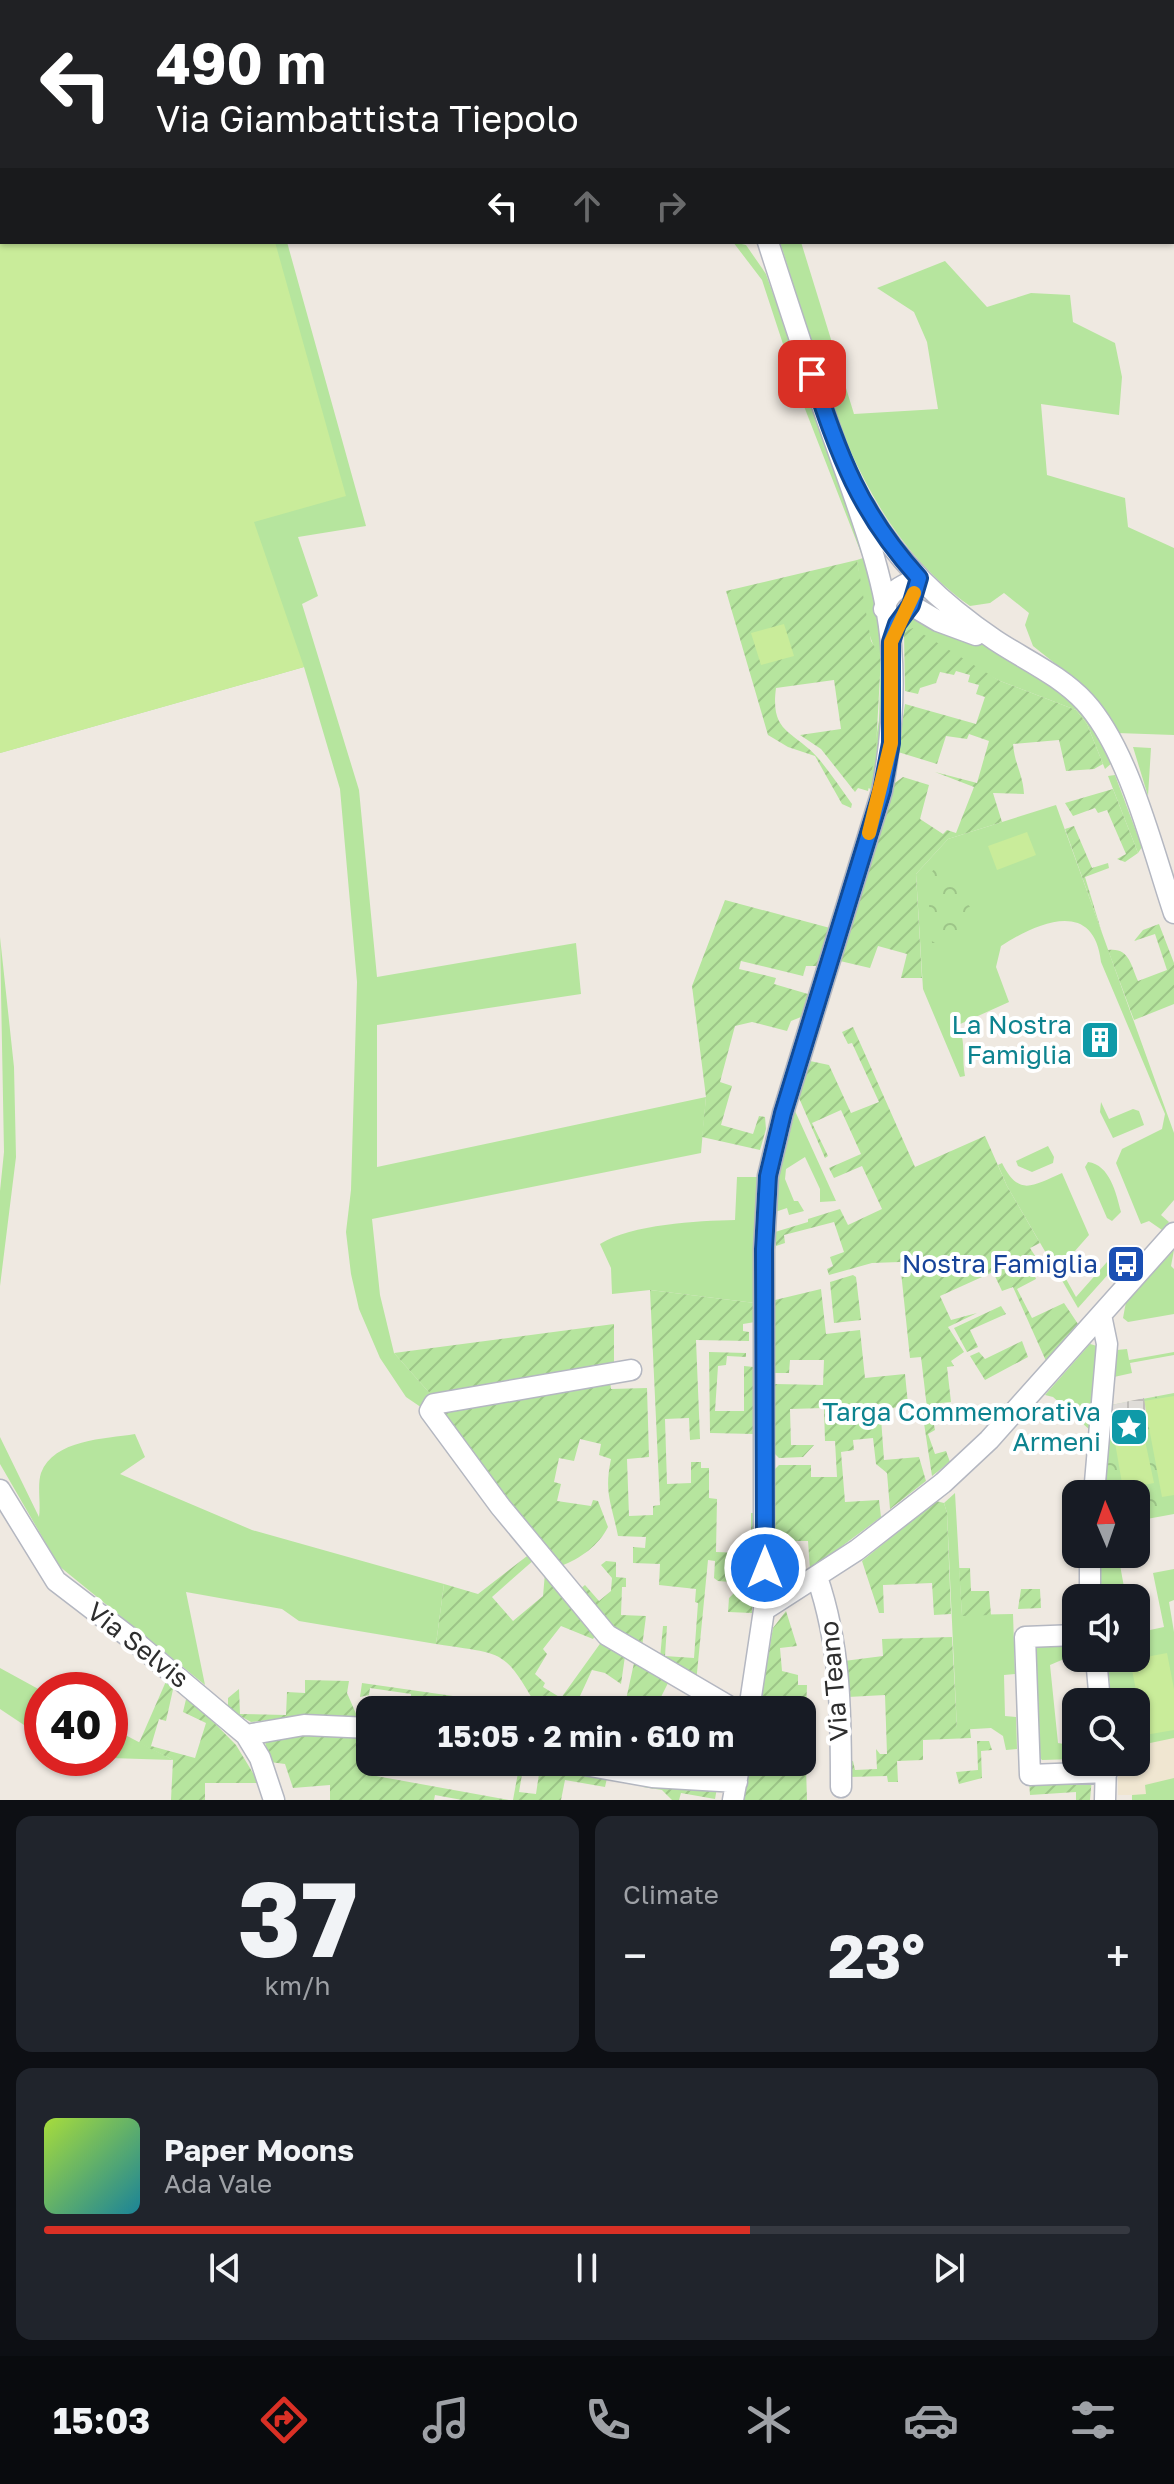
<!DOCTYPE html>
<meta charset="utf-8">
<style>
body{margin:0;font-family:"Golos Text",sans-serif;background:#20242c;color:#f1f3f6;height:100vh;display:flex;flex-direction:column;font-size:30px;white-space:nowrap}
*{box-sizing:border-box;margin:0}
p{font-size:26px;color:#9ea1a6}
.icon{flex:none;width:44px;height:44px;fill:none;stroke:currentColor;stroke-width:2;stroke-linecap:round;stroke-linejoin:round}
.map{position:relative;height:1800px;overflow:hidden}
.drawer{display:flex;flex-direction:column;gap:16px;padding:16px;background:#0d0f14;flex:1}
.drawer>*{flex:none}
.banner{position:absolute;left:0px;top:0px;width:1174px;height:244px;box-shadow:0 2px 6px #0004;background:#202124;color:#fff;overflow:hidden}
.needle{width:52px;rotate:358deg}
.controls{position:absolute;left:1062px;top:1480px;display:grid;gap:16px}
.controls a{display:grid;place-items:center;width:88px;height:88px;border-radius:16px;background:#171b24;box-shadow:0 2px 6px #0004;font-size:40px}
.speed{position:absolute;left:24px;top:1672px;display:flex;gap:16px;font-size:40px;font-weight:700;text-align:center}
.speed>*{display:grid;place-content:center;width:104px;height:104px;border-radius:50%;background:#171b24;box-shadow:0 2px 6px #0004;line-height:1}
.speed .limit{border:12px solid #d22;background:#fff;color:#111}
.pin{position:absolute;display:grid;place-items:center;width:68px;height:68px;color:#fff;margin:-34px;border-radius:16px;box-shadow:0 4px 12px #0006}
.me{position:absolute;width:88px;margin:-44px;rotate:0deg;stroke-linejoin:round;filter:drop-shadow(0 0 6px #0008)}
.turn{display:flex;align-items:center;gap:28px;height:168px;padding:0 24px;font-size:36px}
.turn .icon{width:104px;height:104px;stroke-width:2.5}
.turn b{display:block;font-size:56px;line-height:68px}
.lanes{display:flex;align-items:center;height:76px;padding:0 24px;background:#0003;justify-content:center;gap:40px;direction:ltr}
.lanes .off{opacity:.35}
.big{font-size:60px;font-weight:700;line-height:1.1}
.drawer .widget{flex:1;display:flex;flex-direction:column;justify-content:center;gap:12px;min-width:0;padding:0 28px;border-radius:16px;background:#20242c}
.drawer .dial{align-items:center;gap:0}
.dial b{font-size:104px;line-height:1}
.song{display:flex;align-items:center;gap:24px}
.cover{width:96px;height:96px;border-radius:12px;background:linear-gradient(135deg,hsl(80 70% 55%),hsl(190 70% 35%))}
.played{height:8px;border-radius:4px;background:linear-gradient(90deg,#d93025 65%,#363941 65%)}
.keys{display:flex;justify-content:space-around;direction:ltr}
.heat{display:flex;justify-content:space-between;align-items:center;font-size:44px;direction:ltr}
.drawer .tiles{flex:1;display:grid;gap:16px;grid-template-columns:1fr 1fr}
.widget:last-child{grid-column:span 2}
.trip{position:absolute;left:356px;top:1696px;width:460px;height:80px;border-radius:16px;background:#171b24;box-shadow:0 2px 6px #0004;font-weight:700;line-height:80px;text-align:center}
.tab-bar{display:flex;height:128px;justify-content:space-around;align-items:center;background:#090b0e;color:#9ea1a6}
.tab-bar .icon{width:56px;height:56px}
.tab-bar .selected{color:#d93025}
.tab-bar b{font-size:36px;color:#f1f3f6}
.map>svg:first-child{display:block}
.education{fill:#f0e6d1}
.grass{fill:#b6e59e}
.park{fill:url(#park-crowns)}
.garden{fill:url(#garden-furrows)}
.pitch{fill:#c9ec9a}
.plaza{fill:url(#plaza-grid)}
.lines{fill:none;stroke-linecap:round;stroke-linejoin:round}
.minor-casing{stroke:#b4b7c1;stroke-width:23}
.major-casing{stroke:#c9c9c9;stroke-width:27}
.minor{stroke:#fff;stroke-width:20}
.major{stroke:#f2d163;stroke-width:24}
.route-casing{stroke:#114b97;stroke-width:20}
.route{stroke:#1a73e8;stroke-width:14}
.slow{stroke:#f59e0b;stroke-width:14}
.labels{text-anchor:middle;stroke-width:8;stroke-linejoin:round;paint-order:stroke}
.culture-label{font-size:26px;fill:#0d838f;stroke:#fff;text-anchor:end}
.transit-label{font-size:26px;fill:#164399;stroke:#fff;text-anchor:end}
.street-label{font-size:26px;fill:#2e2e2e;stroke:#fff}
</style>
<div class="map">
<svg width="1174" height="1800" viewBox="0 0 1174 1800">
<defs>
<pattern id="park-crowns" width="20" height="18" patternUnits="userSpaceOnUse" patternTransform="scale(2)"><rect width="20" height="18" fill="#b6e59e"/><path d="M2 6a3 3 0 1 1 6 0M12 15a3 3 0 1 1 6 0" fill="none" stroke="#9dc588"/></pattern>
<pattern id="garden-furrows" width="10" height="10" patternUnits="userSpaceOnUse" patternTransform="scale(2)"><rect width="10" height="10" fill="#b6e59e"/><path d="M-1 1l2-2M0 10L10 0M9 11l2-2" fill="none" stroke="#9dc588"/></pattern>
<pattern id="plaza-grid" width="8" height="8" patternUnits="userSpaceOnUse" patternTransform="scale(2)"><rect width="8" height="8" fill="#dfdcd8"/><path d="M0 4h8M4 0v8" fill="none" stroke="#c0bdba"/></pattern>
</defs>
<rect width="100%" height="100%" fill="#efe9e1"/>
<path class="education" d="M1174,1639V1800H1132V1795H1118V1762H1136V1702H1112L1136,1658Z"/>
<path class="grass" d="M0,73L2,242H287L366,526L298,537L318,596L302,604L359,790L377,977L576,943L581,994L377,1025V1167L706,1097L701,1153L372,1219L380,1295L394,1353L434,1398L428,1412L406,1397L380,1358L359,1309L351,1274L346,1232L351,1190L357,982L340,789L304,667L0,753Z
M733,242L746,245L766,274L860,536L878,601L886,708L874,790L868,788L879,720L881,657C864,639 861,585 857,560L863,558L800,396L762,280Z
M780,242H801L854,414L938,409L927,342L914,312L877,288L945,261L987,307L1031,293L1070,295L1073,322L1115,343L1122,377L1119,415L1041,404L1047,475L1125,498L1128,527L1174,548V735L1117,733L1072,677L1033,646L1025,625L1029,613L1004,593L990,603L970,606C852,523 821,370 780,242Z
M917,615C962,638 1053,666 1083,708C1094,725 1103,745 1113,762L1105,769L1087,724L1076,710L1000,681L901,629L909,618Z
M1133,747L1151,748L1148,796Z
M1115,775L1142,847L1138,853L1108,776Z
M1056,805L1174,1133V1200L1161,1215L1169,1222L1162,1230L1149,1221L1141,1224L1116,1163L1122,1149L1162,1129L1165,1114L1101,962C1094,898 1038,922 1001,946L996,967L1009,1002L958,1025C967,1046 961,1055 965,1076L960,1077L923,989L916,874L948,839Z
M0,937L14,1067L16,1157L0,1286V1191L4,1152Z
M1101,1102L1109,1119L1133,1109L1139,1111L1144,1125L1113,1138L1100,1112Z
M795,1111L836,1201L820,1202V1189L805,1157L786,1169L785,1179L794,1201H798L804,1211L789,1215L787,1208L775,1212L779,1177Z
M1048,1146L1054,1157L1053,1163L1032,1172L1018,1166L1016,1161Z
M1088,1162C1110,1165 1116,1193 1121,1212L1112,1221L1107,1218L1085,1167Z
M1002,1163C1019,1197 1032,1186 1062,1173L1089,1235L1060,1268L1076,1297L1122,1245L1129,1251L1078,1308L1007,1186L998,1165Z
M737,1177H757L755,1303L650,1290L612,1294L611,1268L600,1244C632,1224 697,1221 735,1220Z
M1174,1250L1171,1266L1174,1269V1314L1128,1322L1123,1318L1126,1302Z
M1090,1344L1097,1346L1091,1431L1053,1397L1045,1395Z
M1127,1349L1129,1360L1174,1352V1355L1130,1363L1132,1373L1114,1377L1117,1350Z
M135,1434L145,1457L120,1474L252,1530L444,1584L436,1644L299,1621L282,1609L186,1592L205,1685L59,1566L0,1464V1437L39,1517C41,1504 37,1485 41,1473C54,1439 105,1439 135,1434Z
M955,1493L962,1615L1013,1614L1015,1674L1004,1675L1005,1716L1016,1717L1017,1749L1006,1750L1003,1736L991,1728L957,1730L947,1513L944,1503Z
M1100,1554H1118L1126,1598H1100Z
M1174,1569V1600L1169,1602L1174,1632V1738L1136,1746V1702H1112L1106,1658H1136V1633L1164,1627L1153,1573Z
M1076,1642V1658L1082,1661L1064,1659L1050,1665L1058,1743L1076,1746V1759L1042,1760L1038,1756L1034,1647Z
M0,1668L42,1691V1737L0,1709Z
M110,1727L173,1760L110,1758Z
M1174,1778V1800H1132V1795L1146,1794L1145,1785Z"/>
<path class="park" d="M935,868L955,882L980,924L960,943H932L927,878Z
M1174,1393V1514L1136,1521V1494H1104L1111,1405Z"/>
<path class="garden" d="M857,560L871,641L881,657L876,748L868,791L858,788L855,792L821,749L800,735L841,729L834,680L776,688C770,734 793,730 818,758C830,772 841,789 852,804L851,808L842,804L815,756L788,747L768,735L726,591Z
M913,628L1000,681L1076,710L1087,724L1103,764L1094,769L1066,771L1059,740L1013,744C1015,766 1023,774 1024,794L993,793L1002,822L948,839L916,874L922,978H901L907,954L878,946L870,968L840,961L892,785L903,777L929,785L920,819L943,834L947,830L956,833L974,787L935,772L977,783L989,741L969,734L967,739L946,736L937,764L898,752L905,704L976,724L985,697L976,694L979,685L968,682L970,675L956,671L954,675L940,672L936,683L920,688L918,694L905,691L904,632Z
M1113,789L1138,853L1125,862L1117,859L1126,854L1107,810L1098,813L1095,808L1073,816L1065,803Z
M1074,826L1092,868L1108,863L1109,868L1085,877L1102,933L1065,829Z
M725,900L830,928L818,966H806L803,976L741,961L739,969L776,978L774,984L808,994L801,1017L791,1021L787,1031L752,1022L735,1026L720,1082L732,1086L721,1125L753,1134L759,1116L765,1117L766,1129L760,1150L702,1137L706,1097L692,986Z
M1159,924L1174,963V1004L1134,1020L1108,950C1129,947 1131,965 1138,981L1167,970L1155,934L1134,941L1143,930Z
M853,1027L915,1167L985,1136L1007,1186L1040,1243L1030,1248L1039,1262L1033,1271L1036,1279L1017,1289L1032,1318L1064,1303L1078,1324L1046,1361L1013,1287L1002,1291L993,1272L940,1296L951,1320L977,1313L948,1327L964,1352L951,1361L954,1366L947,1367L951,1402L941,1403L943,1421L934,1425L935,1430L928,1434L935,1454L946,1451L950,1462L932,1476L922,1410L927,1408L921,1357L910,1358L900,1262L872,1263L829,1275L827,1269L833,1266L830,1257L844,1252L834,1222L784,1235L785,1243L776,1246L775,1232L808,1222V1219L840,1209L848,1225L882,1209L862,1166L834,1178L829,1168L861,1154L841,1110L812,1123L828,1156L825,1158L799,1098L810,1061L829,1065L851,1113L879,1102L852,1043L848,1044L842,1032Z
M853,1275L856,1277L861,1320L834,1323L830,1282Z
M821,1289L826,1334L860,1330L865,1378L905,1374L908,1404L893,1408L881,1418L884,1460L919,1457L926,1481L890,1509L887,1473L876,1464L873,1438L853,1440L854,1450L841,1452L845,1502L879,1500L881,1517L810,1570L808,1541H782L781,1547H774V1470L779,1465H811V1477H837L835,1441H825L824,1408L790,1409L791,1445H814L803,1457L779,1458L774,1453L775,1384L823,1385L824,1360H790L789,1373H775V1300Z
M650,1290L755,1303V1322L743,1324V1331L749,1332V1341L696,1340L700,1439L690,1440L689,1418L665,1419L667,1484L691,1483V1462H701V1468H709V1498L717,1499L716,1552L743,1553L744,1537L751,1536V1513H754V1584L718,1581L714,1578L715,1561L708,1560L696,1683L660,1658L663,1626H667L665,1656L694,1658L698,1603L695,1602L696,1589L659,1585L660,1564L633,1563V1547L645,1548L646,1537L618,1536C611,1501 604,1493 611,1459L599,1455L601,1444L580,1439L574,1461L559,1458L554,1482L561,1484L557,1501L591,1506L593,1500L598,1501L608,1527C599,1545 580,1559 561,1566L437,1411L610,1380L611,1389L647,1388L649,1457L627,1459L629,1516L653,1515V1506L660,1505Z
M1001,1306L1006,1314L970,1330L978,1347L967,1352L954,1328Z
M614,1324V1366L434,1398L394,1353Z
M1022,1341L1028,1357L985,1380L970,1356L979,1352L985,1359Z
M709,1352L746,1353V1357L727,1356L726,1365L718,1366L715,1411H744V1366L754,1367V1434L710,1433Z
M936,1501L944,1503L947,1513L951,1614L934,1615L932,1583L883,1585L884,1613H879L862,1561Z
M531,1553L535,1559L492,1597L513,1621L543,1596L545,1573L596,1634L593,1639L561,1626L543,1649L547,1654L535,1674L545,1683L543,1687L561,1698H548V1710L538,1709C503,1647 504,1655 436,1644L444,1584L478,1594Z
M606,1561L616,1562V1577L626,1578V1587H622L621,1615L646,1616L642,1647L615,1630L580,1589L585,1585L599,1601L611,1591L612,1578L601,1565Z
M959,1568H970L971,1591H989L991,1615L962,1616Z
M1021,1589H1040L1041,1608L1018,1609Z
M735,1592L753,1593L752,1613L728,1612L729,1598Z
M786,1611L797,1646L780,1648L782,1671L798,1675V1685H807L806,1713L802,1710L759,1709L773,1628Z
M952,1637L957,1729H970L971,1738L923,1740V1760L897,1761L898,1782H888L887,1776L848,1777L847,1762L853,1761L855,1770L877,1769L876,1749L880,1754H887L885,1695L848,1697L844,1661L883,1656L882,1639Z
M602,1641L625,1656L621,1684L605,1673L592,1670L580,1696L610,1710L612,1705L624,1709L634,1663L668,1683L659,1701H653L651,1710H561V1698Z
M167,1679L174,1685L166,1721L159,1719L151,1746L195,1758L206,1723L183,1712L187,1695L236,1745L259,1783H205V1800H171L173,1760L139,1743Z
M305,1680L349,1681L347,1693L357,1716H305L251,1722L228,1709V1698L239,1689L240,1714L286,1715L287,1692L305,1693Z
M362,1683L502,1703L500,1710H431L432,1701H411V1694L370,1688L369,1695L360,1697Z
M304,1733L370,1736L365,1774L509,1800H462L435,1795L434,1800H330V1785L293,1788L285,1764L270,1762L264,1738Z
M977,1741H989L992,1750L981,1751L982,1778L959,1784L956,1772L978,1770Z
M520,1762L524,1763L519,1792L536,1794L539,1774L535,1772L536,1765L607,1778L605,1787L565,1780L561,1800H513Z
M750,1762H802L806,1767L807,1800H742Z
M1092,1777L1090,1800H1076V1792L1030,1795L1029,1780Z
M644,1782L717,1788L715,1799L681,1793L679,1800H672L662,1790L643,1787Z"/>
<path class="pitch" d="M0,91L2,242H275L346,496L254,522L304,667L0,753Z
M784,624L794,656L761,665L751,633Z
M1027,832L1036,855L997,870L988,846Z
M1174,1396V1495L1162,1497L1144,1401Z
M1142,1426L1154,1483L1123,1489L1113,1431Z
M1167,1653L1174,1689V1730L1145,1735L1130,1660Z"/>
<path class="plaza" d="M1144,1398L1148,1424L1109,1431L1111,1405Z"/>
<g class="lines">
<defs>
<path id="minor" d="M405,0L414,2
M690,0L691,2
M576,2L579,0
M749,2L750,0
M865,506C896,561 943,605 995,640C1025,660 1060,675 1085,702C1129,750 1153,851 1174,913
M911,605L938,621L976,635
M884,609C889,590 903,585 919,578
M631,1370L434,1404L430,1411L500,1506L607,1635L735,1710
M0,1490L56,1581L133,1640L246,1735L260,1758L274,1800
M1094,1494L1107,1344L1101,1315
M1090,1554V1598
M817,1577C841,1647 841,1714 841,1787
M764,1610L857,1550L943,1483L989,1440L1174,1233
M1076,1635L1025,1637L1030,1775L1107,1772
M1096,1658L1100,1702
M749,1710L764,1610V1249L768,1176L783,1113L882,791C891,743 895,695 891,645C886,578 858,508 836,445C812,378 790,310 768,242
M246,1735L304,1725L370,1728
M568,1762L652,1777L737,1782
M733,1800L740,1762
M1105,1800L1106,1762"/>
<path id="major" d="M357,2L374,0
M0,64L2,63"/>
</defs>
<use href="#minor" class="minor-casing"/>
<use href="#major" class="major-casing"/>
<use href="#minor" class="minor"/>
<use href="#major" class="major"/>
</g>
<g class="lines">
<defs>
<path id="route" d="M765,1568L764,1249L768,1176L783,1113L882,791L891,743V642L897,624L911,605L919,578C859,512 840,457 812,374"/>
</defs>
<use href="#route" class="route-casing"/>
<use href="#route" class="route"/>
<path class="slow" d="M869,833L891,743V642L914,593"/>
</g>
<defs>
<symbol id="building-square" viewBox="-11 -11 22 22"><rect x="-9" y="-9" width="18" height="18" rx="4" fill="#0f9aa8" stroke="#fff"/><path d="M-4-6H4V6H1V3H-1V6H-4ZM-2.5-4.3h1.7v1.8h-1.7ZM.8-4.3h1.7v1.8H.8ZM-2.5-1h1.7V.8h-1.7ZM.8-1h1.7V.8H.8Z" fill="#fff"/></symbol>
<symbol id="bus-square" viewBox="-11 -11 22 22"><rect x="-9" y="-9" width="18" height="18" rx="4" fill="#1a4fb4" stroke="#fff"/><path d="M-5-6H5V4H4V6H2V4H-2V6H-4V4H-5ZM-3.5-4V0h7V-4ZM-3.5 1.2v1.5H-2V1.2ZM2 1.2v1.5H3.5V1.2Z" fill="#fff"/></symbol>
<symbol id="sight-square" viewBox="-11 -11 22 22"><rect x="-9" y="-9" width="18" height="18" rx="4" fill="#0f9aa8" stroke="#fff"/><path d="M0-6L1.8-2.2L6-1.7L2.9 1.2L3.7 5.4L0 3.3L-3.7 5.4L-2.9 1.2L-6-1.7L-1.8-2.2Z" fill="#fff"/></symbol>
</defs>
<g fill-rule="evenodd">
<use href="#building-square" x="1078" y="1018" width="44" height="44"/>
<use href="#bus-square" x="1104" y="1242" width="44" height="44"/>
<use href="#sight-square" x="1107" y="1405" width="44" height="44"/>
</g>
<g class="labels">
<g class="culture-label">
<text x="1072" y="1034">La Nostra<tspan x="1072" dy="30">Famiglia</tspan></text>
<text x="1101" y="1421">Targa Commemorativa<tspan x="1101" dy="30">Armeni</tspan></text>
</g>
<g class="transit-label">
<text x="1098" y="1273">Nostra Famiglia</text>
</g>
<g class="street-label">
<text transform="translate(138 1645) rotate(38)" y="9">Via Selvis</text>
<text transform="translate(834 1681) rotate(-95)" y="9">Via Teano</text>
</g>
</g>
</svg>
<div class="controls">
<a><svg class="needle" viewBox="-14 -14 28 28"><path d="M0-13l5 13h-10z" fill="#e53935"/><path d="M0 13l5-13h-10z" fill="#9ea1a6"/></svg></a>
<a><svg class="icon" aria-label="sound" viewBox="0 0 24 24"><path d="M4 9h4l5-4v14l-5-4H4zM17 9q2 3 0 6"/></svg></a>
<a><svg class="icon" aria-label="search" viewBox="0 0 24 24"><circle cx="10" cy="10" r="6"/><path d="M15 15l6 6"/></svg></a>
</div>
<div class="speed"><div class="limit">40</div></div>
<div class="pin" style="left:812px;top:374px;background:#d93025"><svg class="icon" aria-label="arrive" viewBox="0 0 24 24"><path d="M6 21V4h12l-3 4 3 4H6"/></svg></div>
<svg class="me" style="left:765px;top:1568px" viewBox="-20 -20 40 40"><circle r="17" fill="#1a73e8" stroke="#fff" stroke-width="3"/><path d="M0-11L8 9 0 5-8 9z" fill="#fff"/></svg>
<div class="trip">15:05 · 2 min · 610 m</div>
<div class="banner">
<div class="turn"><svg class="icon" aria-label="left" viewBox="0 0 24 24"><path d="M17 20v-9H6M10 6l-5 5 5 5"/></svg><div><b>490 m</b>Via Giambattista Tiepolo</div></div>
<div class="lanes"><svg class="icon" aria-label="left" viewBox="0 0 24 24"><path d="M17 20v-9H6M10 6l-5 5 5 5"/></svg><svg class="icon off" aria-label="ahead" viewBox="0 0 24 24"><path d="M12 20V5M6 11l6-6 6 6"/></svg><svg class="icon off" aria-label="right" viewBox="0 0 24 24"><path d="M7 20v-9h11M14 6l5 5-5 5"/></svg></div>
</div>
</div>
<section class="drawer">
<div class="tiles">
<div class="widget dial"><b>37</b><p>km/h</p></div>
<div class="widget"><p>Climate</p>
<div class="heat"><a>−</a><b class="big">23°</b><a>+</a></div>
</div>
<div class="widget">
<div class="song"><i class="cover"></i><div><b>Paper Moons</b><p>Ada Vale</p></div></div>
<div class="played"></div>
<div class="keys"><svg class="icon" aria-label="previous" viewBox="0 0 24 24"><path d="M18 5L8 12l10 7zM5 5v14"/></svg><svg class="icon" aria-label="pause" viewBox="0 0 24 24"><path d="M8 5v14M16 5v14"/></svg><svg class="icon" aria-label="next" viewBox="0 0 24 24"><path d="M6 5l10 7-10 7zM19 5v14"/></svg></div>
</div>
</div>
</section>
<nav class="tab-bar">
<b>15:03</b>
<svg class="icon selected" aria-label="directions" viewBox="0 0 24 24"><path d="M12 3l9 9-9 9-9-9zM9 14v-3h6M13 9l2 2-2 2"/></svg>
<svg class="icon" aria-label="music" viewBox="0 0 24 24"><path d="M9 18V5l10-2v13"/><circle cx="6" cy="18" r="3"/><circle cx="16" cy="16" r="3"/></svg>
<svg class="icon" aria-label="phone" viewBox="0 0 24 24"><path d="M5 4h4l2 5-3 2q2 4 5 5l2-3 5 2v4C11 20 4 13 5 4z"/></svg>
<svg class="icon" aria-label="climate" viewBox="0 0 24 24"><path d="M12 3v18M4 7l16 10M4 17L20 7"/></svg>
<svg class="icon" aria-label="car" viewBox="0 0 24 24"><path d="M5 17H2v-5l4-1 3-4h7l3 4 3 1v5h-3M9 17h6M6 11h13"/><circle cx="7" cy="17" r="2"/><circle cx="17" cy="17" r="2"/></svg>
<svg class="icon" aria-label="filters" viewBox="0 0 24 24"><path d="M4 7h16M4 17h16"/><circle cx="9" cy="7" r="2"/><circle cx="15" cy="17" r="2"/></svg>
</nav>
